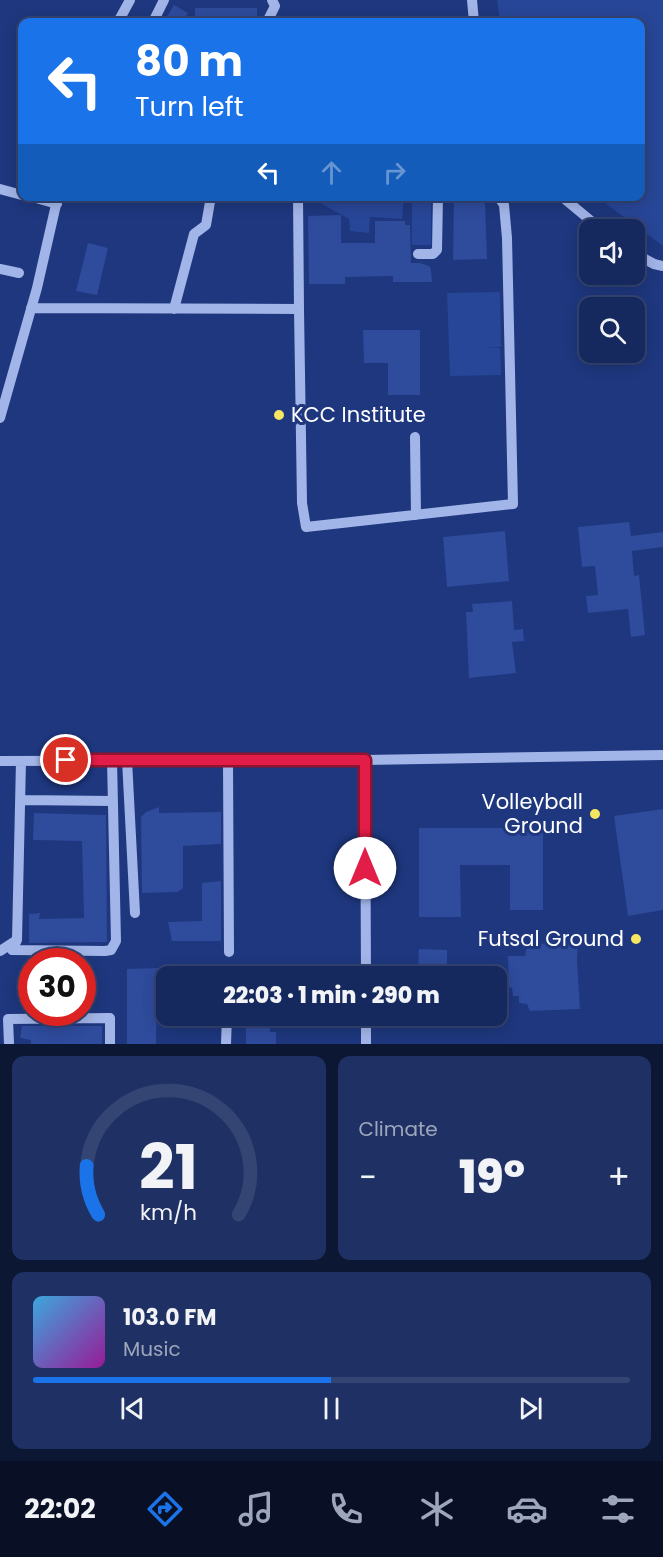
<!DOCTYPE html>
<meta charset="utf-8">
<style>
body{margin:0;font-family:Poppins,sans-serif;background:#1f3164;color:#f1f3f6;height:100vh;display:flex;flex-direction:column;font-size:22px;white-space:nowrap}
*{box-sizing:border-box;margin:0}
p{font-size:20px;color:#9ea6bc}
.icon{flex:none;width:33px;height:33px;fill:none;stroke:currentColor;stroke-width:2;stroke-linecap:round;stroke-linejoin:round}
.map{position:relative;height:1044px;overflow:hidden}
.details{display:flex;flex-direction:column;gap:12px;padding:12px;background:#0c1734;flex:1}
.details>*{flex:none}
.hud{position:absolute;left:18px;top:18px;width:627px;height:183px;border-radius:12px;box-shadow:0 3px 15px #0003,0 0 0 2px #354573;background:#1a73e8;color:#fff;overflow:hidden}
.tools{position:absolute;left:579px;top:219px;display:grid;gap:12px}
.tools a{display:grid;place-items:center;width:66px;height:66px;border-radius:12px;background:#16295e;box-shadow:0 3px 15px #0003,0 0 0 2px #354573;font-size:30px}
.speed{position:absolute;left:18px;top:948px;display:flex;gap:12px;font-size:30px;font-weight:700;text-align:center}
.speed>*{display:grid;place-content:center;width:78px;height:78px;border-radius:50%;background:#16295e;box-shadow:0 3px 15px #0003,0 0 0 2px #354573;line-height:1}
.speed .limit{border:9px solid #d22;background:#fff;color:#111}
.pin{position:absolute;display:grid;place-items:center;width:51px;height:51px;color:#fff;margin:-26px;border:3px solid #fff;border-radius:50%;box-shadow:0 2px 6px #0007}
.me{position:absolute;width:66px;margin:-33px;rotate:0deg;stroke-linejoin:round;filter:drop-shadow(0 0 4px #0008)}
.turn{display:flex;align-items:center;gap:21px;height:126px;padding:0 18px;font-size:27px}
.turn .icon{width:78px;height:78px;stroke-width:2.5}
.turn b{display:block;font-size:42px;line-height:51px}
.lanes{display:flex;align-items:center;height:57px;padding:0 18px;background:#0003;justify-content:center;gap:30px;direction:ltr}
.lanes .off{opacity:.35}
.big{font-size:45px;font-weight:800;line-height:1.1}
.details .tile{flex:1;display:flex;flex-direction:column;justify-content:center;gap:9px;min-width:0;padding:0 21px;border-radius:12px;background:#1f3164}
.details .dial{align-items:center;gap:0}
.dial svg{height:156px;overflow:visible;fill:none;stroke:#354573;stroke-width:7;stroke-linecap:round;text-anchor:middle}
.dial text{fill:#f1f3f6;stroke:none}
.song{display:flex;align-items:center;gap:18px}
.cover{width:72px;height:72px;border-radius:9px;background:linear-gradient(135deg,hsl(200 70% 55%),hsl(300 70% 35%))}
.played{height:6px;border-radius:3px;background:linear-gradient(90deg,#1a73e8 50%,#354573 50%)}
.keys{display:flex;justify-content:space-around;direction:ltr}
.heat{display:flex;justify-content:space-between;align-items:center;font-size:33px;direction:ltr}
.details .tiles{flex:1;display:grid;gap:12px;grid-template-columns:1fr 1fr}
.tile:last-child{grid-column:span 2}
.trip{position:absolute;left:156px;top:966px;width:351px;height:60px;border-radius:12px;background:#16295e;box-shadow:0 3px 15px #0003,0 0 0 2px #354573;font-weight:800;line-height:60px;text-align:center}
.tabs{display:flex;height:96px;justify-content:space-around;align-items:center;background:#091026;color:#9ea6bc}
.tabs .icon{width:42px;height:42px}
.tabs .current{color:#1a73e8}
.tabs b{font-size:27px;color:#f1f3f6}
.map>svg:first-child{display:block}
.green{fill:#284697}
.building{fill:#2e4b9c}
.lines{fill:none;stroke-linecap:round;stroke-linejoin:round}
.minor{stroke:#a2b5e8;stroke-width:10}
.route-casing{stroke:#92132f;stroke-width:15}
.route{stroke:#e11d48;stroke-width:10}
.poi-dot{fill:#f7e661;stroke:#1e377e;stroke-width:2}
.labels{text-anchor:middle;stroke-width:6;stroke-linejoin:round;paint-order:stroke}
.poi-label{font-size:21px;fill:#fff;stroke:#1e377e;text-anchor:end}
</style>
<div class="map">
<svg width="663" height="1044" viewBox="0 0 663 1044">
<rect width="100%" height="100%" fill="#1e377e"/>
<path class="green" d="M497,0H663V246L597,197L640,196V22H500Z
M310,197H404L402,219L370,217L369,233L350,231L349,219Z
M412,197H431V245H412Z
M500,292L501,347L484,348H500L501,375L450,376L447,293Z"/>
<path class="building" d="M174,5L188,13L183,22H164Z
M195,8H257V22H195Z
M454,196H479L485,202L487,259L453,260Z
M341,215V243H375V221H405V225H410L411,263H420L429,266L431,269L432,282H393V276L345,277V284H309L308,216Z
M88,243L108,248L97,295L76,291Z
M363,330H420V395H388V363H364Z
M629,522L631,536L663,532V547L632,551L634,576L639,575L645,635L631,637L628,609L588,613L586,596L598,595L595,566L582,567L578,527Z
M505,531L509,581L447,587L443,537Z
M512,601L514,630L523,629L524,641L512,642L516,673L469,678L466,612H473L472,604Z
M159,807V813L221,812V844L183,846V888L178,892L142,893L141,817L146,812Z
M663,809V910L628,916L614,816Z
M34,813L106,815L107,942L29,943V914L40,913L39,919L84,918L82,841L33,840Z
M419,828H543V910H510V865H460L461,917H419Z
M221,881V941H172L168,922L202,921V883Z
M578,942L577,960L580,1009L530,1011L527,1004L519,1003V996H513L512,988L509,987L508,956H525L527,947L535,944Z
M419,949L447,950V969H418Z
M246,965H279V976H246Z
M227,966L226,976H166V985H157L156,1044H127V969Z
M246,1016H270V1032H276V1044H246Z
M22,1026H102V1044H31V1040L20,1038Z"/>
<g class="lines">
<path class="minor" d="M472,0L474,22
M118,22L130,0
M153,22L164,0
M267,22L275,6L272,0
M0,189L22,195
M29,196L57,204
M298,196L299,309
M561,196L602,230
M634,253L654,264L663,266
M418,254H433L437,250L438,196
M0,269L19,273
M31,308L299,309L302,503L306,527L513,504L507,238L504,205L498,196
M174,309L194,234L206,225L211,196
M0,418L37,288L58,196
M415,437L416,515
M127,760L135,913
M365,760L366,976
M0,761L365,760L663,755
M21,761L17,940L12,950L105,951L111,950L116,941L112,760
M228,761L229,952
M21,800L112,801
M0,951L17,940
M9,1044L8,1019L110,1018V1044
M226,1044L227,1016
M366,1044V1016"/>
</g>
<g class="lines">
<defs>
<path id="route" d="M66,760H365V868"/>
</defs>
<use href="#route" class="route-casing"/>
<use href="#route" class="route"/>
</g>
<g class="poi-dot">
<circle cx="279" cy="415" r="6"/>
<circle cx="595" cy="814" r="6"/>
<circle cx="636" cy="939" r="6"/>
</g>
<g class="labels">
<g class="poi-label">
<text x="291" y="422" text-anchor="start">KCC Institute</text>
<text x="583" y="809">Volleyball<tspan x="583" dy="24">Ground</tspan></text>
<text x="624" y="946">Futsal Ground</text>
</g>
</g>
</svg>
<div class="tools">
<a><svg class="icon" aria-label="sound" viewBox="0 0 24 24"><path d="M4 9h4l5-4v14l-5-4H4zM17 9q2 3 0 6"/></svg></a>
<a><svg class="icon" aria-label="search" viewBox="0 0 24 24"><circle cx="10" cy="10" r="6"/><path d="M15 15l6 6"/></svg></a>
</div>
<div class="speed"><div class="limit">30</div></div>
<div class="pin" style="left:66px;top:760px;background:#d93025"><svg class="icon" aria-label="arrive" viewBox="0 0 24 24"><path d="M6 21V4h12l-3 4 3 4H6"/></svg></div>
<svg class="me" style="left:365px;top:868px" viewBox="-20 -20 40 40"><circle r="19" fill="#fff"/><path d="M0-13L10 11 0 6-10 11z" fill="#e11d48"/></svg>
<div class="trip">22:03 · 1 min · 290 m</div>
<div class="hud">
<div class="turn"><svg class="icon" aria-label="left" viewBox="0 0 24 24"><path d="M17 20v-9H6M10 6l-5 5 5 5"/></svg><div><b>80 m</b>Turn left</div></div>
<div class="lanes"><svg class="icon" aria-label="left" viewBox="0 0 24 24"><path d="M17 20v-9H6M10 6l-5 5 5 5"/></svg><svg class="icon off" aria-label="ahead" viewBox="0 0 24 24"><path d="M12 20V5M6 11l6-6 6 6"/></svg><svg class="icon off" aria-label="right" viewBox="0 0 24 24"><path d="M7 20v-9h11M14 6l5 5-5 5"/></svg></div>
</div>
</div>
<section class="details">
<div class="tiles">
<div class="tile dial"><svg viewBox="0 0 100 80">
<path d="M14 69A42 42 0 1 1 86 69"/>
<path d="M14 69A42 42 0 0 1 8 44" stroke="#1a73e8"/>
<text x="50" y="56" font-size="32" font-weight="700">21</text>
<text x="50" y="72" font-size="11">km/h</text>
</svg></div>
<div class="tile"><p>Climate</p>
<div class="heat"><a>−</a><b class="big">19°</b><a>+</a></div>
</div>
<div class="tile">
<div class="song"><i class="cover"></i><div><b>103.0 FM</b><p>Music</p></div></div>
<div class="played"></div>
<div class="keys"><svg class="icon" aria-label="previous" viewBox="0 0 24 24"><path d="M18 5L8 12l10 7zM5 5v14"/></svg><svg class="icon" aria-label="pause" viewBox="0 0 24 24"><path d="M8 5v14M16 5v14"/></svg><svg class="icon" aria-label="next" viewBox="0 0 24 24"><path d="M6 5l10 7-10 7zM19 5v14"/></svg></div>
</div>
</div>
</section>
<nav class="tabs">
<b>22:02</b>
<svg class="icon current" aria-label="directions" viewBox="0 0 24 24"><path d="M12 3l9 9-9 9-9-9zM9 14v-3h6M13 9l2 2-2 2"/></svg>
<svg class="icon" aria-label="music" viewBox="0 0 24 24"><path d="M9 18V5l10-2v13"/><circle cx="6" cy="18" r="3"/><circle cx="16" cy="16" r="3"/></svg>
<svg class="icon" aria-label="phone" viewBox="0 0 24 24"><path d="M5 4h4l2 5-3 2q2 4 5 5l2-3 5 2v4C11 20 4 13 5 4z"/></svg>
<svg class="icon" aria-label="climate" viewBox="0 0 24 24"><path d="M12 3v18M4 7l16 10M4 17L20 7"/></svg>
<svg class="icon" aria-label="car" viewBox="0 0 24 24"><path d="M5 17H2v-5l4-1 3-4h7l3 4 3 1v5h-3M9 17h6M6 11h13"/><circle cx="7" cy="17" r="2"/><circle cx="17" cy="17" r="2"/></svg>
<svg class="icon" aria-label="filters" viewBox="0 0 24 24"><path d="M4 7h16M4 17h16"/><circle cx="9" cy="7" r="2"/><circle cx="15" cy="17" r="2"/></svg>
</nav>
